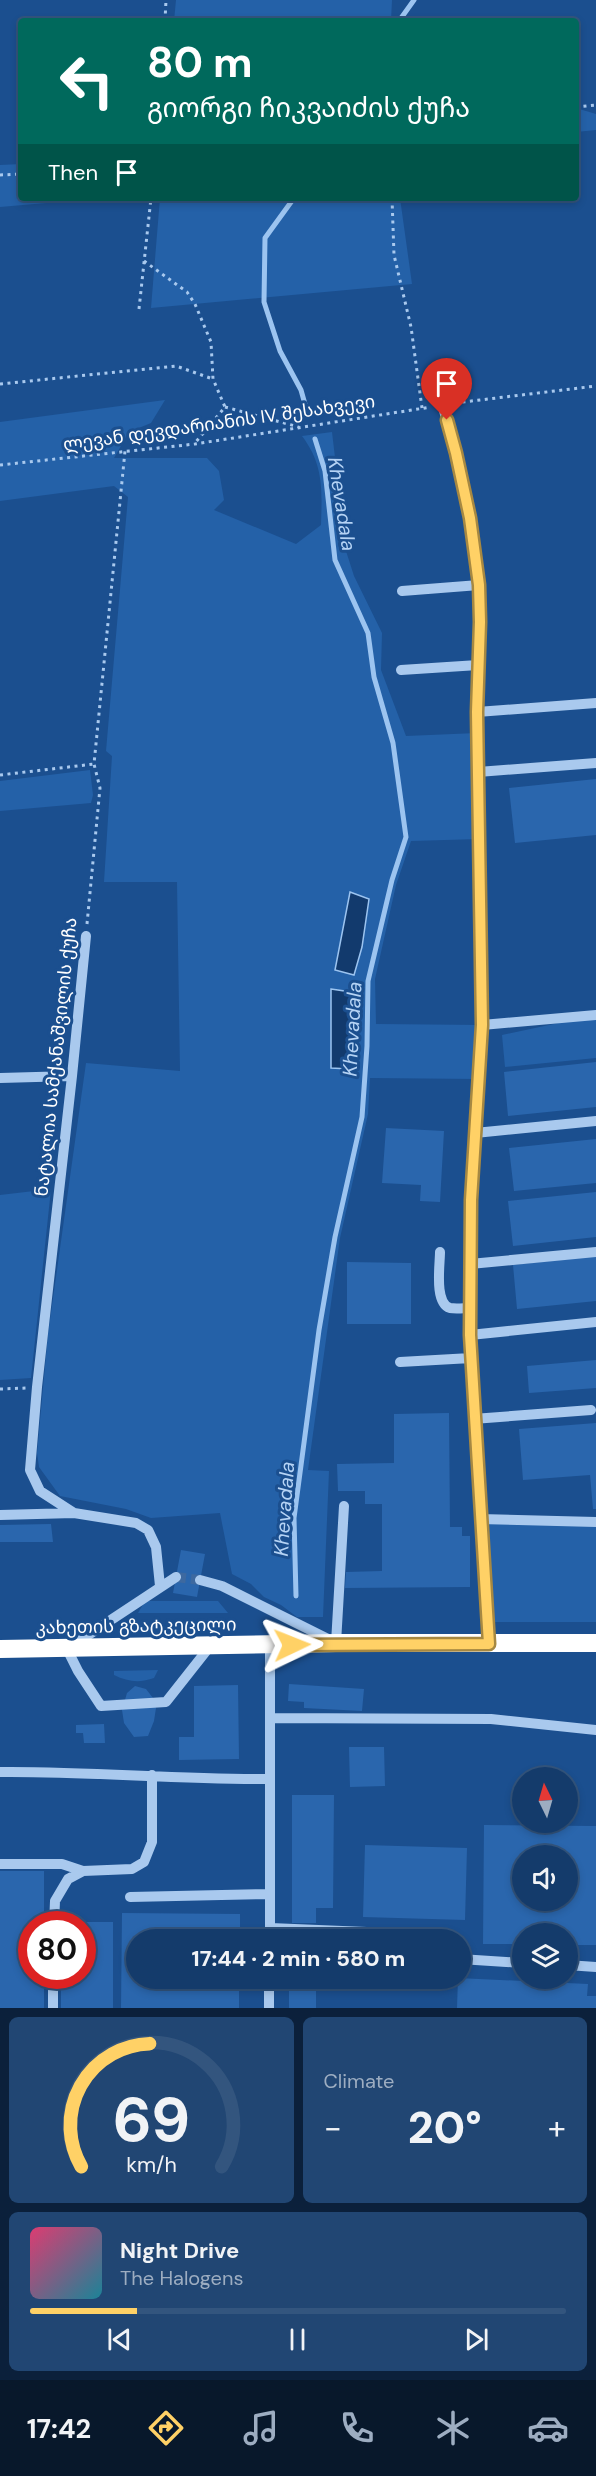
<!DOCTYPE html>
<meta charset="utf-8">
<style>
body{margin:0;font-family:"DM Sans","Noto Sans Georgian",sans-serif;background:#214673;color:#f1f3f6;height:100vh;display:flex;flex-direction:column;font-size:22px;white-space:nowrap}
*{box-sizing:border-box;margin:0}
p{font-size:20px;color:#9dadc1}
.icon{flex:none;width:33px;height:33px;fill:none;stroke:currentColor;stroke-width:2;stroke-linecap:round;stroke-linejoin:round}
.map{position:relative;height:2008px;overflow:hidden}
.details{display:flex;flex-direction:column;gap:9px;padding:9px;background:#0b203b;flex:1}
.details>*{flex:none}
.top-card{position:absolute;left:18px;top:18px;width:561px;height:183px;border-radius:6px;box-shadow:0 3px 9px #0003,0 0 0 2px #33557e;background:#00695c;color:#fff;overflow:hidden}
.needle{width:39px;rotate:355deg}
.tools{position:absolute;left:512px;top:1767px;display:grid;gap:12px}
.tools a{display:grid;place-items:center;width:66px;height:66px;border-radius:50%;background:#143b6b;box-shadow:0 3px 9px #0003,0 0 0 2px #33557e;font-size:30px}
.speed{position:absolute;left:18px;top:1911px;display:flex;gap:12px;font-size:30px;font-weight:700;text-align:center}
.speed>*{display:grid;place-content:center;width:78px;height:78px;border-radius:50%;background:#143b6b;box-shadow:0 3px 9px #0003,0 0 0 2px #33557e;line-height:1}
.speed .limit{border:9px solid #d22;background:#fff;color:#111}
.pin{position:absolute;display:grid;place-items:center;width:51px;height:51px;color:#fff;margin:-62px -26px;border-radius:50% 50% 50% 0;rotate:-45deg;box-shadow:0 0 6px #0007}
.pin .icon{rotate:45deg}
.me{position:absolute;width:66px;margin:-33px;rotate:88deg;stroke-linejoin:round;filter:drop-shadow(0 0 4px #0008)}
.turn{display:flex;align-items:center;gap:21px;height:126px;padding:0 30px;font-size:27px}
.turn .icon{width:78px;height:78px;stroke-width:2.5}
.turn b{display:block;font-size:42px;line-height:51px}
.then{display:flex;align-items:center;height:57px;padding:0 30px;background:#0003;gap:12px;font-size:22px}
.big{font-size:45px;font-weight:800;line-height:1.1}
.details .widget{flex:1;display:flex;flex-direction:column;justify-content:center;gap:9px;min-width:0;padding:0 21px;border-radius:9px;background:#214673}
.details .dial{align-items:center;gap:0}
.dial svg{height:156px;overflow:visible;fill:none;stroke:#33557e;stroke-width:7;stroke-linecap:round;text-anchor:middle}
.dial text{fill:#f1f3f6;stroke:none}
.song{display:flex;align-items:center;gap:18px}
.cover{width:72px;height:72px;border-radius:9px;background:linear-gradient(135deg,hsl(340 70% 55%),hsl(190 70% 35%))}
.played{height:6px;border-radius:3px;background:linear-gradient(90deg,#ffd166 20%,#33557e 20%)}
.keys{display:flex;justify-content:space-around;direction:ltr}
.heat{display:flex;justify-content:space-between;align-items:center;font-size:33px;direction:ltr}
.details .tiles{flex:1;display:grid;gap:9px;grid-template-columns:1fr 1fr}
.widget:last-child{grid-column:span 2}
.trip{position:absolute;left:126px;top:1929px;width:345px;height:60px;border-radius:30px;background:#143b6b;box-shadow:0 3px 9px #0003,0 0 0 2px #33557e;font-weight:800;line-height:60px;text-align:center}
.tab-bar{display:flex;height:96px;justify-content:space-around;align-items:center;background:#08182b;color:#9dadc1}
.tab-bar .icon{width:42px;height:42px}
.tab-bar .current{color:#ffd166}
.tab-bar b{font-size:27px;color:#f1f3f6}
.map>svg:first-child{display:block}
.green{fill:#2461a8;fill-rule:evenodd}
.water{fill:#123a6d;stroke:#9cc4f0;stroke-width:1.5}
.lines{fill:none;stroke-linecap:round;stroke-linejoin:round}
.stream{stroke:#9cc4f0;stroke-width:5}
.building{fill:#2a66ad;fill-rule:evenodd}
.minor-tunnel{stroke:#3d69a0;stroke-width:10;stroke-dasharray:10 5;stroke-linecap:butt}
.path{stroke:#a9c9ee;stroke-width:3;stroke-dasharray:3 4.5;stroke-linecap:butt}
.minor{stroke:#a9c9ee;stroke-width:10}
.highway{stroke:#fff;stroke-width:18}
.route-casing{stroke:#a68842;stroke-width:15}
.route{stroke:#ffd166;stroke-width:10}
.labels{text-anchor:middle;stroke-width:6;stroke-linejoin:round;paint-order:stroke}
.street-label{font-size:18px;fill:#fff;stroke:#1b4f8f}
.water-label{font-size:20px;font-style:italic;fill:#b5d3f5;stroke:#1b4f8f}
</style>
<div class="map">
<svg width="596" height="2008" viewBox="0 0 596 2008">
<rect width="100%" height="100%" fill="#1b4f8f"/>
<path class="green" d="M176,0H392L391,21H174Z
M576,108L596,114V130L576,132Z
M21,164V198H104L0,207V165Z
M160,198H400L412,284L151,308Z
M165,400L151,423L129,432L114,458H207L219,471L224,500L214,510L296,544L321,525C322,490 324,465 302,436L332,432L346,551L354,576L382,633L381,670L406,736L477,733L479,839L411,841L396,885L375,979L376,1024L482,1025L479,1079L370,1078L368,1114L340,1238L308,1470L329,1471L323,1617H297L281,1605L264,1597L251,1584L232,1574L220,1513L151,1518L126,1509L60,1496L39,1467L37,1453L48,1334L86,1063L180,1071L177,882H104L112,756L106,751L128,497L114,486L0,501V422ZM350,892L353,974L335,969Z
M90,770L93,795L91,803L0,811V781Z
M596,1015V1058L505,1067L502,1035Z
M51,1189L31,1378L0,1380V1195Z
M480,1519L596,1522V1622H487Z
M145,1601H218L228,1613H138Z
M158,1670L154,1678C140,1683 128,1682 114,1675V1671Z"/>
<path class="water" d="M350,892L369,899L362,947L354,975L335,970Z
M331,989L351,992L353,1041L350,1069L331,1068Z"/>
<g class="lines">
<path class="stream" d="M399,21L414,0
M294,198L265,238L264,302L280,351L301,390L308,415
M296,1596L294,1518L319,1330L335,1237L362,1117L367,1046L368,981L392,880L406,837L393,743L374,677L368,633L335,560L325,471L315,439"/>
</g>
<path class="building" d="M596,779V835L515,843L509,788Z
M596,1062V1107L508,1116L504,1072Z
M386,1128L444,1131L440,1202L420,1201L421,1185L382,1183Z
M596,1139V1183L514,1191L509,1148Z
M596,1192V1237L513,1246L508,1201Z
M596,1256V1301L517,1309L513,1265Z
M347,1262L411,1263V1324H347Z
M596,1360V1388L529,1393L527,1366Z
M449,1413L450,1527H462V1536H470V1587L345,1588L346,1572L382,1571V1504H365V1491H338L337,1464L394,1463V1414Z
M596,1423V1509H593L590,1475L523,1480L519,1429Z
M51,1524L53,1542H0V1525Z
M181,1550L205,1554L197,1597L173,1593Z
M289,1684L364,1689L362,1711L304,1708V1702L288,1701Z
M238,1685L239,1759L179,1760V1737H194V1686Z
M135,1686L146,1689L153,1698L156,1708L154,1721L148,1736L134,1737L124,1723L122,1710L127,1693Z
M104,1724L105,1743H84L83,1733H76V1725Z
M349,1747H384L385,1786L350,1787Z
M292,1795H334L333,1908H316V1923H292Z
M484,1825L596,1826V1945H567V1934H522V1944H483ZM522,1856H567V1900H522Z
M365,1845L467,1848L465,1920L363,1917Z
M0,1871H44V1924H32V1976H44V2008H0Z
M122,1913L240,1914V1940H136V1978H239V2008H121Z
M61,1922H113V2008H61V1976H82V1924H61Z
M289,1978H316V2008H289Z
M458,1978L588,1984L587,1996H596V2008H457Z"/>
<g class="lines">
<path class="minor-tunnel" d="M176,1577L200,1580"/>
<path class="path" d="M165,21L166,0
M576,107L596,105
M0,175L21,174
M392,198L394,255L411,327L422,408
M144,261L187,292L195,304L211,342L213,379L225,407L195,443
M139,309L151,198
M0,384L176,366L213,379
M455,403L596,386
M225,407L299,427
M0,465L195,444L431,407
M0,775L94,764
M87,924L100,788L94,764L125,451
M0,1389L26,1388"/>
<path class="minor" d="M442,404L456,453L470,517L479,585L480,622L477,712L482,1025L471,1200L470,1335L489,1644
M402,591L479,585
M401,670L478,665
M477,712L596,703
M478,772L596,763
M86,936L72,1076L37,1387L30,1470L40,1491L74,1513L136,1523L148,1530L156,1547L160,1586
M482,1025L596,1015
M0,1078L72,1076
M475,1133L596,1121
M440,1252C440,1265 434,1303 450,1308C456,1309 464,1308 470,1308
M470,1264L596,1252
M470,1335L596,1322
M400,1362L471,1358
M473,1419L591,1410
M0,1515L74,1513
M480,1519L596,1522
M176,1577L67,1649L78,1671L101,1706L166,1702L211,1645
M200,1580L222,1586L336,1643L344,1506
M270,1718L491,1719L596,1730
M0,1772C90,1771 180,1780 270,1779
M0,1864H62L83,1871
M130,1897L269,1894
M54,1924L55,1901L68,1879L83,1871L132,1869L144,1862L152,1842V1775
M270,1928L415,1934L422,1940
M270,1940V1646
M460,1959L522,1963
M567,1965L596,1967
M53,2008V1976
M269,2008V1978"/>
<path class="highway" d="M0,1649L336,1643H596"/>
</g>
<g class="lines">
<defs>
<path id="route" d="M292,1645L489,1644L470,1335L471,1200L482,1025L477,712L480,622L479,585L470,518L456,453L447,420"/>
</defs>
<use href="#route" class="route-casing"/>
<use href="#route" class="route"/>
</g>
<g class="labels">
<g class="street-label">
<text transform="translate(219 423) rotate(-8)" y="6">ლევან დევდარიანის IV შესახვევი</text>
<text transform="translate(56 1057) rotate(-84)" y="6">ნატალია სამქანაშვილის ქუჩა</text>
<text transform="translate(136 1626) rotate(-1)" y="6">კახეთის გზატკეცილი</text>
</g>
<g class="water-label">
<text transform="translate(342 504) rotate(81)" y="7">Khevadala</text>
<text transform="translate(352 1029) rotate(-87)" y="7">Khevadala</text>
<text transform="translate(284 1509) rotate(-86)" y="7">Khevadala</text>
</g>
</g>
</svg>
<div class="tools">
<a><svg class="needle" viewBox="-14 -14 28 28"><path d="M0-13l5 13h-10z" fill="#e53935"/><path d="M0 13l5-13h-10z" fill="#9dadc1"/></svg></a>
<a><svg class="icon" aria-label="sound" viewBox="0 0 24 24"><path d="M4 9h4l5-4v14l-5-4H4zM17 9q2 3 0 6"/></svg></a>
<a><svg class="icon" aria-label="layers" viewBox="0 0 24 24"><path d="M12 4l9 5-9 5-9-5zM3 14l9 5 9-5"/></svg></a>
</div>
<div class="speed"><div class="limit">80</div></div>
<div class="pin" style="left:447px;top:420px;background:#d93025"><svg class="icon" aria-label="arrive" viewBox="0 0 24 24"><path d="M6 21V4h12l-3 4 3 4H6"/></svg></div>
<svg class="me" style="left:292px;top:1645px" viewBox="-20 -20 40 40"><path d="M0-17L14 15 0 8-14 15z" fill="#ffd166" stroke="#fff" stroke-width="4"/></svg>
<div class="trip">17:44 · 2 min · 580 m</div>
<div class="top-card">
<div class="turn"><svg class="icon" aria-label="left" viewBox="0 0 24 24"><path d="M17 20v-9H6M10 6l-5 5 5 5"/></svg><div><b>80 m</b>გიორგი ჩიკვაიძის ქუჩა</div></div>
<div class="then">Then<svg class="icon" aria-label="arrive" viewBox="0 0 24 24"><path d="M6 21V4h12l-3 4 3 4H6"/></svg></div>
</div>
</div>
<section class="details">
<div class="tiles">
<div class="widget dial"><svg viewBox="0 0 100 80">
<path d="M14 69A42 42 0 1 1 86 69"/>
<path d="M14 69A42 42 0 0 1 49 6" stroke="#ffd166"/>
<text x="50" y="56" font-size="32" font-weight="700">69</text>
<text x="50" y="72" font-size="11">km/h</text>
</svg></div>
<div class="widget"><p>Climate</p>
<div class="heat"><a>−</a><b class="big">20°</b><a>+</a></div>
</div>
<div class="widget">
<div class="song"><i class="cover"></i><div><b>Night Drive</b><p>The Halogens</p></div></div>
<div class="played"></div>
<div class="keys"><svg class="icon" aria-label="previous" viewBox="0 0 24 24"><path d="M18 5L8 12l10 7zM5 5v14"/></svg><svg class="icon" aria-label="pause" viewBox="0 0 24 24"><path d="M8 5v14M16 5v14"/></svg><svg class="icon" aria-label="next" viewBox="0 0 24 24"><path d="M6 5l10 7-10 7zM19 5v14"/></svg></div>
</div>
</div>
</section>
<nav class="tab-bar">
<b>17:42</b>
<svg class="icon current" aria-label="directions" viewBox="0 0 24 24"><path d="M12 3l9 9-9 9-9-9zM9 14v-3h6M13 9l2 2-2 2"/></svg>
<svg class="icon" aria-label="music" viewBox="0 0 24 24"><path d="M9 18V5l10-2v13"/><circle cx="6" cy="18" r="3"/><circle cx="16" cy="16" r="3"/></svg>
<svg class="icon" aria-label="phone" viewBox="0 0 24 24"><path d="M5 4h4l2 5-3 2q2 4 5 5l2-3 5 2v4C11 20 4 13 5 4z"/></svg>
<svg class="icon" aria-label="climate" viewBox="0 0 24 24"><path d="M12 3v18M4 7l16 10M4 17L20 7"/></svg>
<svg class="icon" aria-label="car" viewBox="0 0 24 24"><path d="M5 17H2v-5l4-1 3-4h7l3 4 3 1v5h-3M9 17h6M6 11h13"/><circle cx="7" cy="17" r="2"/><circle cx="17" cy="17" r="2"/></svg>
</nav>
